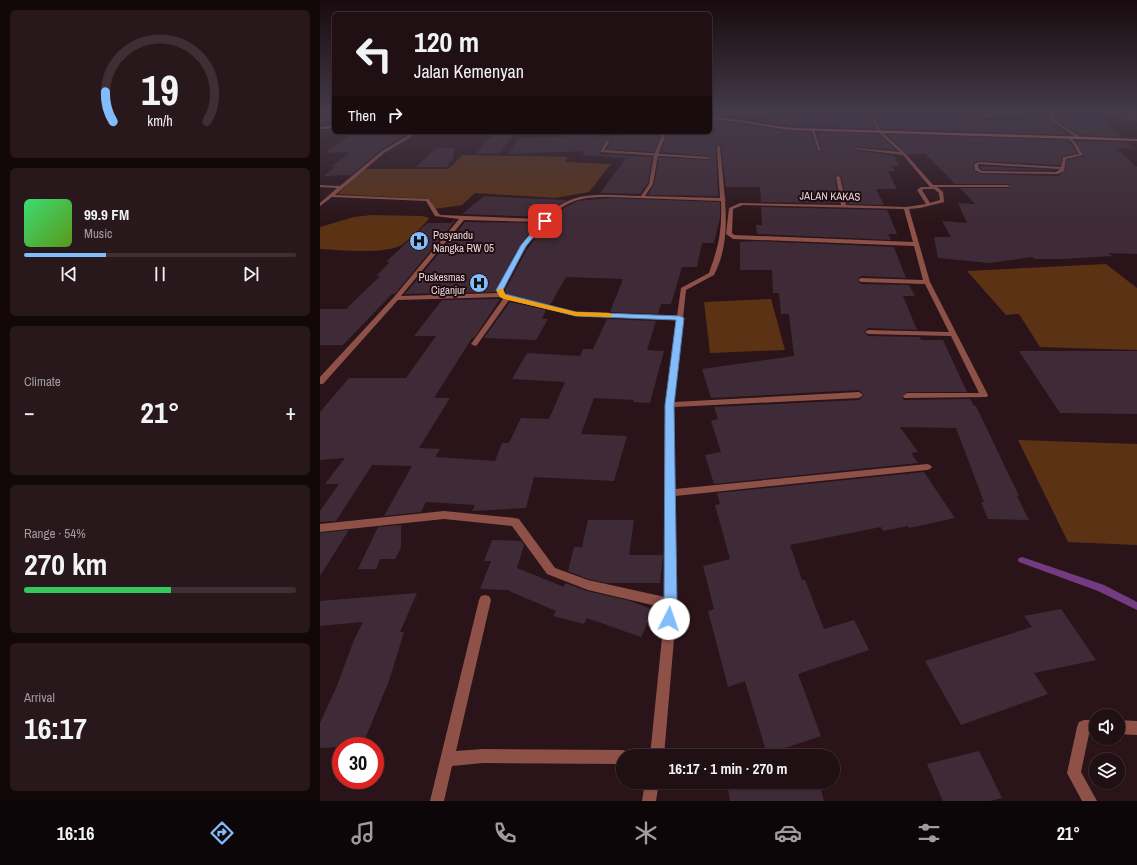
<!DOCTYPE html>
<meta charset="utf-8">
<style>
body{margin:0;font-family:"Archivo Narrow",sans-serif;background:#28181c;color:#f1f3f6;height:100vh;display:flex;flex-direction:column;font-size:15px;white-space:nowrap}
*{box-sizing:border-box;margin:0}
p{font-size:13px;color:#a29ca0}
.icon{flex:none;width:22px;height:22px;fill:none;stroke:currentColor;stroke-width:2;stroke-linecap:round;stroke-linejoin:round}
.map{position:relative;flex:1;overflow:hidden}
.details{display:flex;flex-direction:column;gap:10px;padding:10px;background:#12080a;width:320px}
.details>*{flex:none}
.guide{position:absolute;left:12px;top:12px;width:380px;height:122px;border-radius:6px;box-shadow:0 1px 3px #0004,0 0 0 1px #3d2f33;background:#200f13;color:#f1f3f6;overflow:hidden}
.fabs{position:absolute;left:769px;top:709px;display:grid;gap:8px}
.fabs a{display:grid;place-items:center;width:36px;height:36px;border-radius:50%;background:#200f13;box-shadow:0 1px 3px #0004,0 0 0 1px #3d2f33;font-size:20px}
.speed{position:absolute;left:12px;top:737px;display:flex;gap:8px;font-size:20px;font-weight:700;text-align:center}
.speed>*{display:grid;place-content:center;width:52px;height:52px;border-radius:50%;background:#200f13;box-shadow:0 1px 3px #0004,0 0 0 1px #3d2f33;line-height:1}
.speed .limit{border:6px solid #d22;background:#fff;color:#111}
.pin{position:absolute;display:grid;place-items:center;width:34px;height:34px;color:#fff;margin:-17px;border-radius:8px;box-shadow:0 2px 6px #0006}
.me{position:absolute;width:44px;margin:-22px;rotate:4deg;stroke-linejoin:round;filter:drop-shadow(0 0 3px #0008)}
.turn{display:flex;align-items:center;gap:14px;height:84px;padding:0 16px;font-size:18px}
.turn .icon{width:52px;height:52px;stroke-width:2.5}
.turn b{display:block;font-size:28px;line-height:34px}
.then{display:flex;align-items:center;height:38px;padding:0 16px;background:#0003;gap:8px;font-size:15px}
.big{font-size:30px;font-weight:700;line-height:1.1}
.details .widget{flex:1;display:flex;flex-direction:column;justify-content:center;gap:6px;min-width:0;padding:0 14px;border-radius:6px;background:#28181c}
.details .dial{align-items:center;gap:0}
.dial svg{height:104px;overflow:visible;fill:none;stroke:#3d2f33;stroke-width:7;stroke-linecap:round;text-anchor:middle}
.dial text{fill:#f1f3f6;stroke:none}
.song{display:flex;align-items:center;gap:12px}
.cover{width:48px;height:48px;border-radius:6px;background:linear-gradient(135deg,hsl(140 70% 55%),hsl(90 70% 35%))}
.played{height:4px;border-radius:2px;background:linear-gradient(90deg,#83bcfb 30%,#3d2f33 30%)}
.keys{display:flex;justify-content:space-around;direction:ltr}
.heat{display:flex;justify-content:space-between;align-items:center;font-size:22px;direction:ltr}
.charge{height:6px;border-radius:3px;background:linear-gradient(90deg,#34c759 54%,#3d2f33 0)}
.trip{position:absolute;left:296px;top:749px;width:224px;height:40px;border-radius:20px;background:#200f13;box-shadow:0 1px 3px #0004,0 0 0 1px #3d2f33;font-weight:700;line-height:40px;text-align:center}
.tabs{display:flex;height:64px;justify-content:space-around;align-items:center;background:#0d0608;color:#a29ca0}
.tabs .icon{width:28px;height:28px}
.tabs .selected{color:#83bcfb}
.tabs b{font-size:18px;color:#f1f3f6}
main{display:flex;flex:1;min-height:0}
.map>svg:first-child{display:block}
.green{fill:#5c3215}
.lines{fill:none;stroke-linecap:round;stroke-linejoin:round}
.stream{fill:#753b82;fill-rule:evenodd}
.building{fill:#3f2b37}
.lane{fill:#8e5148;fill-rule:evenodd}
.street{fill:#8e5148;fill-rule:evenodd}
.secondary{fill:#d16d60;fill-rule:evenodd}
.route{fill:#83bcfb;stroke:#557aa3}
.slow{fill:#f59e0b}
.labels{text-anchor:middle;stroke-width:4;stroke-linejoin:round;paint-order:stroke}
.far-street-label{font-size:11px;fill:#e6d6d8;stroke:#1f0b10}
.far-poi-label{font-size:11px;fill:#e6d6d8;stroke:#1f0b10;text-anchor:start}
</style>
<main>
<section class="details">
<div class="widget dial"><svg viewBox="0 0 100 80">
<path d="M14 69A42 42 0 1 1 86 69"/>
<path d="M14 69A42 42 0 0 1 8 46" stroke="#83bcfb"/>
<text x="50" y="56" font-size="32" font-weight="700">19</text>
<text x="50" y="72" font-size="11">km/h</text>
</svg></div>
<div class="widget">
<div class="song"><i class="cover"></i><div><b>99.9 FM</b><p>Music</p></div></div>
<div class="played"></div>
<div class="keys"><svg class="icon" aria-label="previous" viewBox="0 0 24 24"><path d="M18 5L8 12l10 7zM5 5v14"/></svg><svg class="icon" aria-label="pause" viewBox="0 0 24 24"><path d="M8 5v14M16 5v14"/></svg><svg class="icon" aria-label="next" viewBox="0 0 24 24"><path d="M6 5l10 7-10 7zM19 5v14"/></svg></div>
</div>
<div class="widget"><p>Climate</p>
<div class="heat"><a>−</a><b class="big">21°</b><a>+</a></div>
</div>
<div class="widget"><p>Range · 54%</p><b class="big">270 km</b><div class="charge"></div></div>
<div class="widget"><p>Arrival</p><b class="big">16:17</b></div>
</section>
<div class="map">
<svg width="817" height="801" viewBox="0 0 817 801">
<rect width="100%" height="100%" fill="#2a1419"/>
<path class="green" d="M784,112H817V122L796,117Z
M143,155L248,157L245,162L291,164L269,192L235,198L155,193L142,205L114,209L110,199L18,194L43,169H128Z
M52,215L102,216L109,218L108,220C100,228 92,237 83,244C67,255 21,250 0,249V227L34,217Z
M786,264L817,288V350L720,347L699,314L686,315L647,271Z
M451,299L465,350L390,353L384,302Z
M698,440L817,444V545L748,542Z"/>
<g class="lines">
<path class="stream" d="M702,557L784,585L817,602V610L778,591L699,562L698,560L699,558Z"/>
</g>
<path class="building" d="M467,112L542,113L552,122L555,129L474,126L442,122H446L445,117H470Z
M561,112H729V114L689,112L666,114L656,116L648,119V120L651,122L671,119L691,118L730,119L731,122L749,135L561,129L556,119L550,113Z
M736,112L773,114L786,122L801,137L760,135L736,119Z
M390,122H406L463,130L491,132L497,150L501,152L502,151L497,132L558,134L576,150L537,147L534,150L576,156H574L579,166H572L575,171H568L577,189H556L564,205L527,204L521,177L517,175L515,177L519,203L441,202L440,187H406V189L401,146L400,145L396,147L398,196L328,195L334,184L339,157L388,160L391,159L388,156L341,152L346,138V134H358L357,132H399Z
M33,132H88L61,150L31,175L4,176L15,167H10L30,152L5,153Z
M173,134H194L179,153L156,154Z
M567,134L748,140L757,153L742,156L740,165L658,161L653,163L654,170L661,174L738,176L745,171L747,160L764,156L756,141L807,142L814,149L796,148L817,167V254L788,253L792,256L742,259H714L713,257L670,263L618,258L614,237H631L622,221L647,223L638,203L655,204L640,188H688L691,185L688,184H635L605,153L588,155Z
M245,135H279L277,140L281,136L338,135L339,137L334,152L287,149L291,141L287,139L279,151L280,154L332,157L328,183L320,194L280,193L306,158L262,155L265,151L188,154L199,138L243,137Z
M116,148H134L133,159L127,167H96Z
M660,166L736,170H662Z
M164,196L247,200L233,208L221,217L142,214Z
M289,198L400,202V218L394,243H382L377,267H362L351,304H341L338,314L290,312L303,279L246,277L230,305L190,296L186,293L185,290L206,251L224,226L234,215L246,207L258,201Z
M441,207L567,210L577,234H568L571,240L437,234L436,225H442Z
M135,220H136L75,294H72L23,345H0V309H26L60,276H56L70,262H66L107,223H131Z
M145,222L216,223L195,254L176,289V292L85,294Z
M437,241L574,247L586,278L541,276L537,280L541,284L589,285L595,296H583L597,330L548,328L544,332L548,336L600,337L601,340H623L647,392H587L582,397L584,400L650,399L654,406H656L699,496H697L709,520L668,519L661,502H664L636,428L580,427L598,452L591,453L598,463L394,484L385,455L401,452L391,421L398,419L394,407L539,400L544,395L539,390L391,398L382,369L474,356L469,314H461L459,293H453L452,270H420V242Z
M180,299L154,338H152L114,398H130L99,448L120,449L115,457L175,461L182,443H189L201,418L229,419L245,382L192,379L207,353L260,356L263,349H273L287,319L336,321L327,350L344,351L330,403L313,402L314,400L274,398L261,434L307,436L294,481L214,477L206,508L152,511L155,505L106,502L101,512L64,516L92,466L52,465L16,521L0,522V511L19,484H5L25,458L0,460V412L29,378H86L116,336H94L122,300Z
M190,302L226,310L222,319H228L216,340L164,338Z
M699,351H817V414L740,413Z
M604,472L635,518L589,528L588,526L563,531L561,527L470,545L482,580H485L504,629L534,620L549,650L478,674L501,736L447,754L425,681L408,687L388,611L394,609L383,566L410,559L395,505L400,504L397,493Z
M268,520H314L309,555H343L340,583H287L268,579L248,571L254,547H262Z
M81,525V548L75,559H60L56,569H38L58,527Z
M29,530L0,576V533Z
M172,540L201,541L204,545L197,568L244,587L245,583L267,591L310,601L334,610L321,637L267,618L264,624L233,616L236,611L187,590L160,589L171,561H164Z
M97,593L80,632H84L69,681L42,746L0,748V723L16,688L34,640L43,622L0,626V601Z
M741,609L776,660L714,673L728,694L641,725L605,661L712,627L704,616Z
M659,751L682,798L670,801H623L607,764Z
M407,782H499L504,801H410Z"/>
<g class="lines">
<path class="lane" d="M749,136L756,143L763,155L746,159L744,171L738,174L661,173L655,170L654,164L659,162L741,167L743,157L759,154L753,144L747,137ZM658,165L659,164L740,169L736,172L662,171L659,169Z
M287,140L290,141L284,150L388,157L390,158L388,159L280,152Z"/>
<path class="street" d="M543,112H547L555,120L560,130L585,153L613,185H688L690,186L688,187H617L623,192L624,202L600,208L589,209L610,282L668,395L667,397L584,398L583,396L587,393H659L631,336L548,334L545,332L548,330L629,332L605,284L541,282L538,280L541,278L603,280L594,246L413,239L406,234L409,208L420,203L521,205L516,177L518,176L520,177L526,205L586,207L606,204L597,190L601,187H610L583,155L535,149L537,148L580,152L558,132L553,121ZM604,189H614L619,193L620,200L610,203L602,190ZM423,205L584,209L593,242L414,235L412,233L413,209Z
M730,112H734L735,120L759,136V138H757L732,121L731,118C705,117 676,113 651,121L649,120C667,110 709,115 731,116Z
M14,113V115L0,123V121Z
M491,128L494,129L501,151L498,150Z
M94,132H99L64,153L15,195L107,199H109L119,214L121,215L222,219C253,188 281,195 321,196L329,184L334,155L341,137L339,132H343L345,137L338,155L333,184L325,196L400,198L397,147L400,146L405,199L406,200L405,201C407,227 406,252 394,275L366,290L354,402L539,392L543,395L539,398L354,407L355,489L607,464L610,465L612,467L610,469L607,470L355,496L357,604L344,756H330L345,608L268,590L227,574L192,526L124,519L0,532V524L124,511L195,518L199,519L235,568L268,580L345,597L346,405L356,320L256,316L189,300L157,345L155,346L151,344L183,299L181,297L78,300L3,384H0V377L74,297L139,219L115,216L106,201L12,197L0,206V203L17,188L0,187V185L20,186L62,151ZM289,197L401,201C402,231 399,245 389,273L361,288L357,316L256,312L189,297L185,294L183,290C200,258 221,211 258,200C268,197 279,197 289,197ZM144,220L219,222C202,243 190,266 177,290L178,293L81,296Z
M165,595L169,596L171,600L136,751L163,749L303,750L308,752L310,756H303V764L163,763L132,766L124,801H110L159,600L161,596Z
M764,720H776V734H769L761,772L777,801H762L747,773L757,727L759,722Z
M798,720L817,721V735L798,734Z
M325,782H339L336,801H322Z"/>
<path class="secondary" d="M390,117C418,118 446,126 474,128L774,137L817,139V141L474,130C446,128 418,120 390,119Z
M14,126V128L0,129V127Z"/>
</g>
<linearGradient id="sky" x2="0" y2="1"><stop stop-color="#170b0e"/><stop offset="0.5" stop-color="#443a49"/><stop offset="1" stop-color="#443a49" stop-opacity="0"/></linearGradient>
<rect width="817" height="224" fill="url(#sky)"/>
<path class="route" d="M223,219L228,221L206,246L183,290L185,294L256,312L360,316L364,318L354,405L357,604L354,624L349,626L345,624L343,619L344,604L345,405L356,320L256,316L180,297L176,290L201,245Z"/>
<path class="slow" d="M178,289H183L185,294L189,296L256,312L289,313L293,315L289,317L256,316L184,299L180,297L177,291Z"/>
<defs>
<symbol id="hospital-disc" viewBox="-11 -11 22 22"><circle r="9.5" fill="#83bcfb" stroke="#1f0b10"/><path d="M-5-5h3v3.5h4V-5h3V5h-3V1.5h-4V5h-3Z" fill="#111"/></symbol>
</defs>
<g fill-rule="evenodd">
<use href="#hospital-disc" x="88" y="230" width="22" height="22"/>
<use href="#hospital-disc" x="148" y="272" width="22" height="22"/>
</g>
<g class="labels">
<g class="far-street-label">
<text transform="translate(510 196) rotate(1)" y="4">JALAN KAKAS</text>
</g>
<g class="far-poi-label">
<text x="113" y="239">Posyandu<tspan x="113" dy="13">Nangka RW 05</tspan></text>
<text x="145" y="281" text-anchor="end">Puskesmas<tspan x="145" dy="13">Ciganjur</tspan></text>
</g>
</g>
</svg>
<div class="fabs">
<a><svg class="icon" aria-label="sound" viewBox="0 0 24 24"><path d="M4 9h4l5-4v14l-5-4H4zM17 9q2 3 0 6"/></svg></a>
<a><svg class="icon" aria-label="layers" viewBox="0 0 24 24"><path d="M12 4l9 5-9 5-9-5zM3 14l9 5 9-5"/></svg></a>
</div>
<div class="speed"><div class="limit">30</div></div>
<div class="pin" style="left:225px;top:221px;background:#d93025"><svg class="icon" aria-label="arrive" viewBox="0 0 24 24"><path d="M6 21V4h12l-3 4 3 4H6"/></svg></div>
<svg class="me" style="left:349px;top:619px" viewBox="-20 -20 40 40"><circle r="19" fill="#fff"/><path d="M0-13L10 11 0 6-10 11z" fill="#83bcfb"/></svg>
<div class="trip">16:17 · 1 min · 270 m</div>
<div class="guide">
<div class="turn"><svg class="icon" aria-label="left" viewBox="0 0 24 24"><path d="M17 20v-9H6M10 6l-5 5 5 5"/></svg><div><b>120 m</b>Jalan Kemenyan</div></div>
<div class="then">Then<svg class="icon" aria-label="right" viewBox="0 0 24 24"><path d="M7 20v-9h11M14 6l5 5-5 5"/></svg></div>
</div>
</div>
</main>
<nav class="tabs">
<b>16:16</b>
<svg class="icon selected" aria-label="directions" viewBox="0 0 24 24"><path d="M12 3l9 9-9 9-9-9zM9 14v-3h6M13 9l2 2-2 2"/></svg>
<svg class="icon" aria-label="music" viewBox="0 0 24 24"><path d="M9 18V5l10-2v13"/><circle cx="6" cy="18" r="3"/><circle cx="16" cy="16" r="3"/></svg>
<svg class="icon" aria-label="phone" viewBox="0 0 24 24"><path d="M5 4h4l2 5-3 2q2 4 5 5l2-3 5 2v4C11 20 4 13 5 4z"/></svg>
<svg class="icon" aria-label="climate" viewBox="0 0 24 24"><path d="M12 3v18M4 7l16 10M4 17L20 7"/></svg>
<svg class="icon" aria-label="car" viewBox="0 0 24 24"><path d="M5 17H2v-5l4-1 3-4h7l3 4 3 1v5h-3M9 17h6M6 11h13"/><circle cx="7" cy="17" r="2"/><circle cx="17" cy="17" r="2"/></svg>
<svg class="icon" aria-label="filters" viewBox="0 0 24 24"><path d="M4 7h16M4 17h16"/><circle cx="9" cy="7" r="2"/><circle cx="15" cy="17" r="2"/></svg>
<b>21°</b>
</nav>
